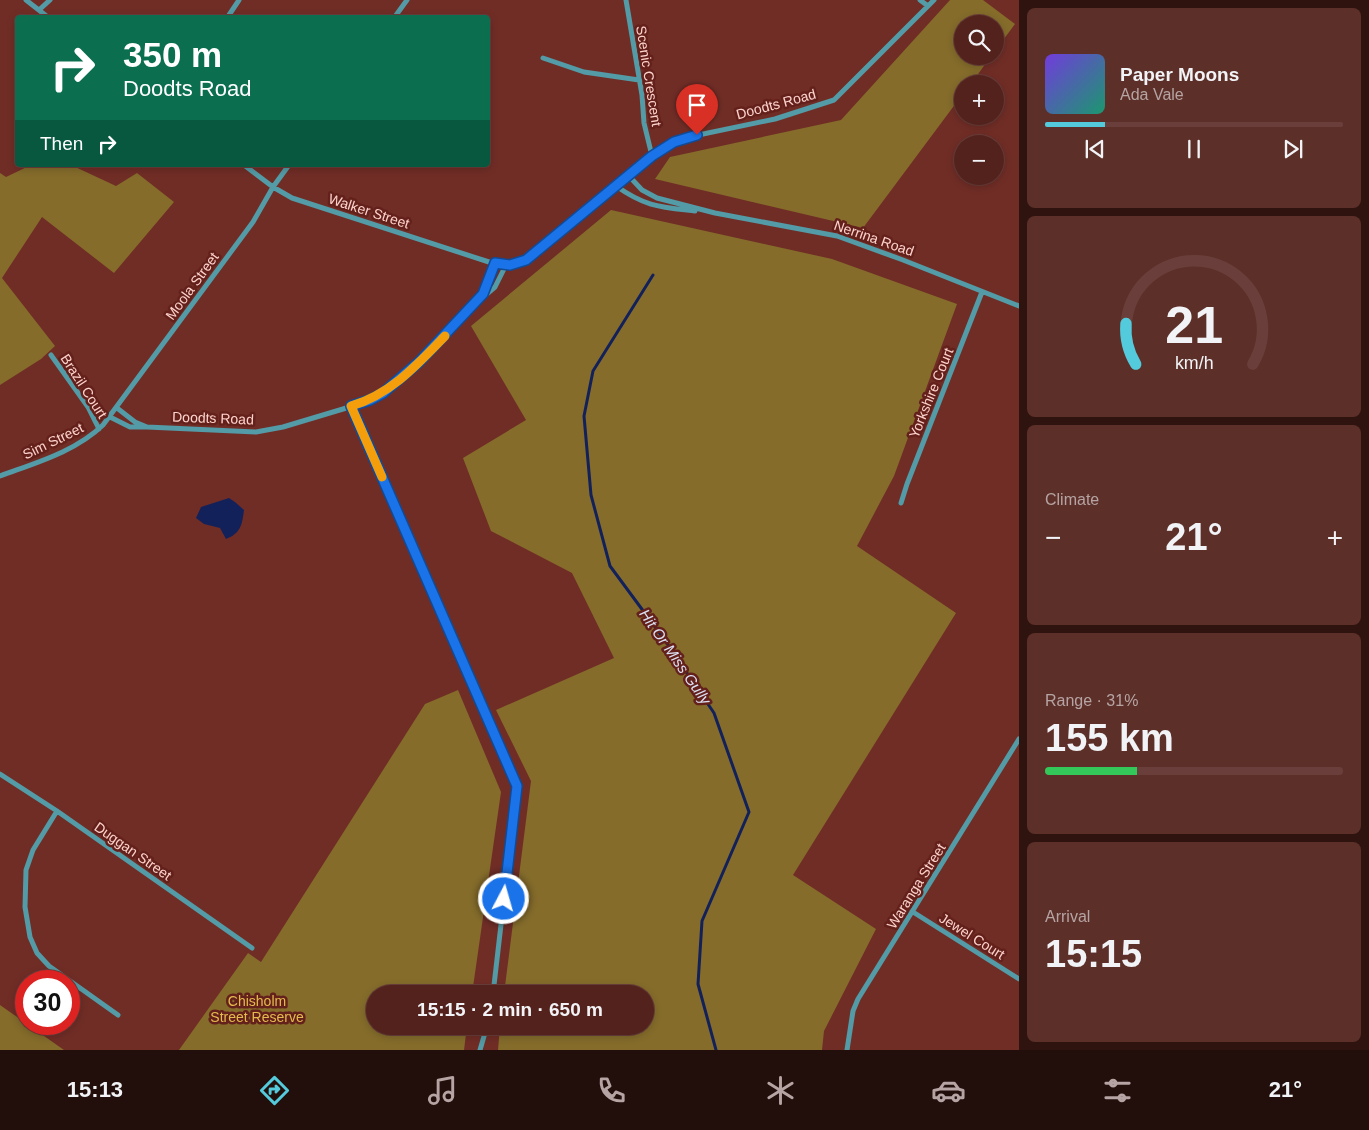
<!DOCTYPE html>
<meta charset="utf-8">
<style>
body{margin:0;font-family:Arial,sans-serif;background:#5d2f29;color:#f1f3f6;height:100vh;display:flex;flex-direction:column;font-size:19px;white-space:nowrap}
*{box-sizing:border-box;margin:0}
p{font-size:16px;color:#b5a4a3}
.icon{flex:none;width:28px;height:28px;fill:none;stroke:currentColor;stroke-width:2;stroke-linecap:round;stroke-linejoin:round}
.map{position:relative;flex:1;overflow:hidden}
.drawer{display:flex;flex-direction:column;gap:8px;padding:8px;background:#2e130f;width:350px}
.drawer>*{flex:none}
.guide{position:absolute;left:15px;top:15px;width:475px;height:152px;border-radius:5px;box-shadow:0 2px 8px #0003,0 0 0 1px #6a3f3b;background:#0b6e4f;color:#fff;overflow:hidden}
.tools{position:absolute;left:954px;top:15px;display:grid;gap:10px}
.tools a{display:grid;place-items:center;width:50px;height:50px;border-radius:50%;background:#54221c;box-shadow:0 2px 8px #0003,0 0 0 1px #6a3f3b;font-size:25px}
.speed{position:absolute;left:15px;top:970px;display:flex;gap:10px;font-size:25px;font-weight:700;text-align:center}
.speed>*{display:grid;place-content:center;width:65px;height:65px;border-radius:50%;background:#54221c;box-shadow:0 2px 8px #0003,0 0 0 1px #6a3f3b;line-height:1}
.speed .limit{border:8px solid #d22;background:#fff;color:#111}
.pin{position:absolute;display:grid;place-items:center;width:42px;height:42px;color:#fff;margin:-51px -21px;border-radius:50% 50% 50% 0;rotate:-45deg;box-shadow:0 0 5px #0007}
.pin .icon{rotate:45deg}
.me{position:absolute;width:55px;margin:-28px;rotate:6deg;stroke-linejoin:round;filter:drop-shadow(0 0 4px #0008)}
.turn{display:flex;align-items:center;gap:18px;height:105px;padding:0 25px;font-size:22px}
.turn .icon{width:65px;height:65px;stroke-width:2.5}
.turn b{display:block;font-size:35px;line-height:42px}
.then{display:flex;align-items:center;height:48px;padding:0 25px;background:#0003;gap:10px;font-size:19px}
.big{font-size:38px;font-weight:600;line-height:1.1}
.drawer .card{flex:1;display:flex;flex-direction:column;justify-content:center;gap:8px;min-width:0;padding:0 18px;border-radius:8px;background:#5d2f29}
.drawer .dial{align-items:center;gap:0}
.dial svg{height:130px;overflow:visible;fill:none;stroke:#6a3f3b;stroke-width:7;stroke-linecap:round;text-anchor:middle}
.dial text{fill:#f1f3f6;stroke:none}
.song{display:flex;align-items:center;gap:15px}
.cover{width:60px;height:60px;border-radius:8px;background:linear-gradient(135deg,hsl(260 70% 55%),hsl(160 70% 35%))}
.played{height:5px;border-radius:2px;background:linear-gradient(90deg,#53cbdc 20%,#6a3f3b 20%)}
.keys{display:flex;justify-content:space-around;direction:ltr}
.heat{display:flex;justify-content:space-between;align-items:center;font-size:28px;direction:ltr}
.charge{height:8px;border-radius:4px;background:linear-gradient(90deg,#34c759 31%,#6a3f3b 0)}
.trip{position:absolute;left:366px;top:985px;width:288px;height:50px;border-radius:25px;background:#54221c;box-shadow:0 2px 8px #0003,0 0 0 1px #6a3f3b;font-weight:600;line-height:50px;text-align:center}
.dock{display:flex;height:80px;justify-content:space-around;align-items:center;background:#220e0b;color:#b5a4a3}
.dock .icon{width:35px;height:35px}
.dock .active{color:#53cbdc}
.dock b{font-size:22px;color:#f1f3f6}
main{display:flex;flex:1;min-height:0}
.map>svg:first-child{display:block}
.green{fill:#856c2b}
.water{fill:#13215a}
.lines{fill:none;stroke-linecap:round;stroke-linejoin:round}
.stream{stroke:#13215a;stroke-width:3}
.street{stroke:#539ba6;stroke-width:5}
.route-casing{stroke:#114b97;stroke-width:12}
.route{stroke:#1a73e8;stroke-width:9}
.slow{stroke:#f59e0b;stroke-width:9}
.labels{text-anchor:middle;stroke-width:5;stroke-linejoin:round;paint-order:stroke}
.street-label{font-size:14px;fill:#fed3cd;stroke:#64211b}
.park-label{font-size:14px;fill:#e4bb4e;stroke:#64211b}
.water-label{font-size:15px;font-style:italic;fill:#dce3f6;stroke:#64211b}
</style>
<main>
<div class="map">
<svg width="1019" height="1050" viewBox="0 0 1019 1050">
<rect width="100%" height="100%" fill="#702d26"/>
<path class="green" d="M950,0H983L1015,24L995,51V24H962V56H991L971,84H962V95L863,228L655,179L670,157L841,120Z
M31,165H71L116,186L137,173L174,202L114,273L42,217L2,278L55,346L41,359L0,385V173L6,177Z
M611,210L832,259L957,304L894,476L857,546L956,613L793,875L876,929L824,1031L822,1050H498L500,1026H645V994H504L531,781L496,710L614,658L572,573L491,531L463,458L526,420L471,326Z
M458,690L501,792L472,994H375V1026H467L464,1050H179L248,953L261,962L425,704Z
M0,1005L64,1050H0Z"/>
<path class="water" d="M229,498L235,502L244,510C242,525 241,533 226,539L220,528L204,524L196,518L201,507Z"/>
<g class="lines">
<path class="stream" d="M653,275L593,371L584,416L591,495L610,566L664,639L714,713L749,812L702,921L698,984L716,1050"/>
<path class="street" d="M26,0L49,18
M626,0L642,95L644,123L652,156
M920,0L928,6
M39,10L50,0
M227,18L239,0
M394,18L407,0
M543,58L584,72L639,80
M244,165L273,187L292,198L489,262C508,267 520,265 536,253L652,156L670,144L684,138L775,119L834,100L934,0
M628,175L642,190L657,198L715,213L837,236L903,260L1019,306
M616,186C646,207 660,207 695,211
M481,299L495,287L506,265
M51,355L88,407L99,429
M351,406L517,786L493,994
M117,408L135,422L147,427L256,432L283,427L363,403L383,393L403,377L478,301L485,290L495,263
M110,417L130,427H145
M0,476C35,463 75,452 103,425L253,222L273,187L289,165
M901,503L907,484L982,292
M0,774L57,811L252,948
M57,811L33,850L26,870L25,907L30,937L37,953L49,966L118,1015
M913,912L1019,979
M480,1050L487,1026
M847,1050L853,1011L858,999L1019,739"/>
</g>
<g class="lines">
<defs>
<path id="route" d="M504,899L517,786L351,406L370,400L383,393L419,362L483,294L495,263L510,265L526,260L652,156L674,142L697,135"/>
</defs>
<use href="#route" class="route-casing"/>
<use href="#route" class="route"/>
<path class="slow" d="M382,477L351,406C391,394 417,365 445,336"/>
</g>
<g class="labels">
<g class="street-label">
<text transform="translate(649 76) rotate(81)" y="5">Scenic Crescent</text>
<text transform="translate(776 104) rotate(-15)" y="5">Doodts Road</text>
<text transform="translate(369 211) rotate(18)" y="5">Walker Street</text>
<text transform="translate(874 238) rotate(19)" y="5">Nerrina Road</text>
<text transform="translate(192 286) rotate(-54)" y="5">Moola Street</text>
<text transform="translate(84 386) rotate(57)" y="5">Brazil Court</text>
<text transform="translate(931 393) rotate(-68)" y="5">Yorkshire Court</text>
<text transform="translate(213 418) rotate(2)" y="5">Doodts Road</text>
<text transform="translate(53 441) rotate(-26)" y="5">Sim Street</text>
<text transform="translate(133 851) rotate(35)" y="5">Duggan Street</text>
<text transform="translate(916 886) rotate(-58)" y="5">Waranga Street</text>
<text transform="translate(972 936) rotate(32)" y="5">Jewel Court</text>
</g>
<g class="park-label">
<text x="257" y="1006">Chisholm<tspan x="257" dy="16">Street Reserve</tspan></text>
</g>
<g class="water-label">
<text transform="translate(675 657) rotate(55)" y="5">Hit Or Miss Gully</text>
</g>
</g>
</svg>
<div class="tools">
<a><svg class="icon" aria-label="search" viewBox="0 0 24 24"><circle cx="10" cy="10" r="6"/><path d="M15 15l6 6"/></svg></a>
<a>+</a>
<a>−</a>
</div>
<div class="speed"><div class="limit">30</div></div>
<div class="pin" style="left:697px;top:135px;background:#d93025"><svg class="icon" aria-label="arrive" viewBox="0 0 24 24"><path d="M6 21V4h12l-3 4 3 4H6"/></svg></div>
<svg class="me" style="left:504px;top:899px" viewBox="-20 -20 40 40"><circle r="17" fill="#1a73e8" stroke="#fff" stroke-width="3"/><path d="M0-11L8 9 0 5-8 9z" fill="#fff"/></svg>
<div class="trip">15:15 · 2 min · 650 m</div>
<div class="guide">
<div class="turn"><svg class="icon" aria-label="right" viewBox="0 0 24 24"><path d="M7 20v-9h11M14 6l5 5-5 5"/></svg><div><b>350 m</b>Doodts Road</div></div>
<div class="then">Then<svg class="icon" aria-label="right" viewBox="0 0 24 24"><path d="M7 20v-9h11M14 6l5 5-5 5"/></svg></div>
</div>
</div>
<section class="drawer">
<div class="card">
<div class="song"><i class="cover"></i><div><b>Paper Moons</b><p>Ada Vale</p></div></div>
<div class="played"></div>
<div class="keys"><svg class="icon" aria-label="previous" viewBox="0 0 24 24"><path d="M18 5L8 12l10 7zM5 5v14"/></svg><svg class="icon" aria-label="pause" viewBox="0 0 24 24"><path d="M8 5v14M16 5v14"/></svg><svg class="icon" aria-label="next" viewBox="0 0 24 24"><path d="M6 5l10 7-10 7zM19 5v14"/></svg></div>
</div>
<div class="card dial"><svg viewBox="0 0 100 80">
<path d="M14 69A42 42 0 1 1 86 69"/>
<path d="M14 69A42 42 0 0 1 8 44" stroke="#53cbdc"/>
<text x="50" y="56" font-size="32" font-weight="700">21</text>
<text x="50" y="72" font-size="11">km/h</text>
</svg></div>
<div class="card"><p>Climate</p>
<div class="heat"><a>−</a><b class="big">21°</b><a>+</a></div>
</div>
<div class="card"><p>Range · 31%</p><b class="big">155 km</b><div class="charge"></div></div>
<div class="card"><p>Arrival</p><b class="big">15:15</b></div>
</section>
</main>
<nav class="dock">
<b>15:13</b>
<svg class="icon active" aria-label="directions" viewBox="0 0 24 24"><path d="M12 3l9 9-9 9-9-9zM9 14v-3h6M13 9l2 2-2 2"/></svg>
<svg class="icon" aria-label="music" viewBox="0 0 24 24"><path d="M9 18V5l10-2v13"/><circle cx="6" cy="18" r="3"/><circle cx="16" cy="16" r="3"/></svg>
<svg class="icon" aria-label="phone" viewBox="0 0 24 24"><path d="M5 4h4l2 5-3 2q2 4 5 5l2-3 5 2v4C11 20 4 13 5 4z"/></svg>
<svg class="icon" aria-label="climate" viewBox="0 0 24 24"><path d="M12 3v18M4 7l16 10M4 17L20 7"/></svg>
<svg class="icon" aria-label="car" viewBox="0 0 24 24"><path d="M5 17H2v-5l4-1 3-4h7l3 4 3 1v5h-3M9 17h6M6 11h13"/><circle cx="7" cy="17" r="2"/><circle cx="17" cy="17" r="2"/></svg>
<svg class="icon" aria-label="filters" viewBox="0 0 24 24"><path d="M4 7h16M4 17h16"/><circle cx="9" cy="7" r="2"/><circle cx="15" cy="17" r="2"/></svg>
<b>21°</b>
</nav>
